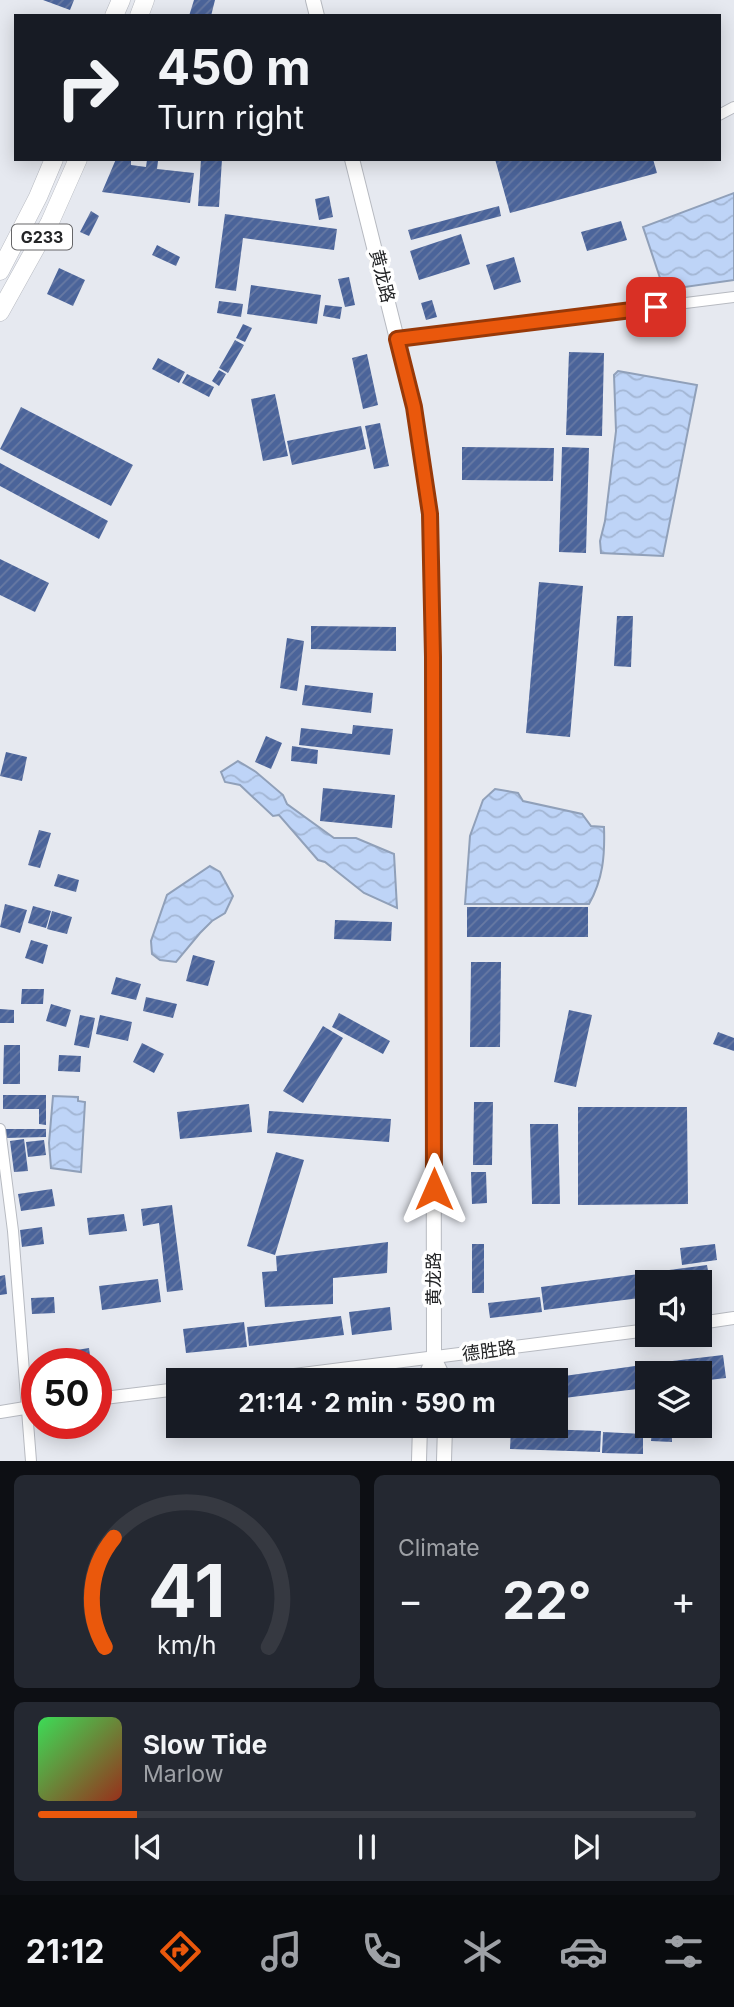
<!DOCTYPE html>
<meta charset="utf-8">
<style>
body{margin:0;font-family:Inter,"Noto Sans SC",sans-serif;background:#242831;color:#f1f3f6;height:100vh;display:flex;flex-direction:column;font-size:26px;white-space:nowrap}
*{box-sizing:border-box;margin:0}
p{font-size:23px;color:#9ea1a6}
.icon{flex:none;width:38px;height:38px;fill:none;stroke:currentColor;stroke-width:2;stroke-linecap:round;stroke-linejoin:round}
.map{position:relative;height:1461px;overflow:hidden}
.panel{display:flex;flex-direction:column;gap:14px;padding:14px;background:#0d0f14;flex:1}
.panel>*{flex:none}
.banner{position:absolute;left:14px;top:14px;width:707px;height:147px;border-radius:0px;box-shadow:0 4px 18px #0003;background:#171b24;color:#f1f3f6;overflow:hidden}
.buttons{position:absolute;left:635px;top:1270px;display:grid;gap:14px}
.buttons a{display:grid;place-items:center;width:77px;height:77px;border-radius:0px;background:#171b24;box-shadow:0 4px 18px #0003;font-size:35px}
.speed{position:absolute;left:21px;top:1348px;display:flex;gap:14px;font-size:35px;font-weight:700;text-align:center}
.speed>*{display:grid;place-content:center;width:91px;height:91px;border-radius:50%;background:#171b24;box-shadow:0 4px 18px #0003;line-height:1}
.speed .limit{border:10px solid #d22;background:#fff;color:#111}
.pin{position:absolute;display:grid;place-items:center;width:60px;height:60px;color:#fff;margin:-30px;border-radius:14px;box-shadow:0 4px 10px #0006}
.me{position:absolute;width:77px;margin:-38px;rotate:0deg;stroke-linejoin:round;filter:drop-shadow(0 0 5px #0008)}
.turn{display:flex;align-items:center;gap:24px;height:147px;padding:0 28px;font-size:32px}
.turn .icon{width:91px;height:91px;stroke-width:2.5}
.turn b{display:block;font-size:49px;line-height:60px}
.big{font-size:52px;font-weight:700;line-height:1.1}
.panel .widget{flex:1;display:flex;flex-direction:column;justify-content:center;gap:10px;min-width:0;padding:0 24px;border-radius:10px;background:#242831}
.panel .dial{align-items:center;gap:0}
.dial svg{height:182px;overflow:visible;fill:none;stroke:#363941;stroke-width:7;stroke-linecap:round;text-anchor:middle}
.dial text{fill:#f1f3f6;stroke:none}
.song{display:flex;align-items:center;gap:21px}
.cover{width:84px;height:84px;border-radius:10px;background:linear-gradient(135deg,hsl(130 70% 55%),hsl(10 70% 35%))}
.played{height:7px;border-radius:4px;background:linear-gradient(90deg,#ea580c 15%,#363941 15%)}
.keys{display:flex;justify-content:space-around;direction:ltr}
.heat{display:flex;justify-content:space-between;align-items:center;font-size:38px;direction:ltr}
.panel .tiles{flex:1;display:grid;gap:14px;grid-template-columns:1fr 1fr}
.widget:last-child{grid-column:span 2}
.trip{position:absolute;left:166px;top:1368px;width:402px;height:70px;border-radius:0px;background:#171b24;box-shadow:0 4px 18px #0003;font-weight:700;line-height:70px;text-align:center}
.tabs{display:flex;height:112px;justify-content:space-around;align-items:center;background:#090b0e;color:#9ea1a6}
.tabs .icon{width:49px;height:49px}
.tabs .active{color:#ea580c}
.tabs b{font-size:32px;color:#f1f3f6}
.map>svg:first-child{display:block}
.water{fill:url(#water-waves);stroke:#90a0b9;stroke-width:2}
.building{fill:url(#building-hatch)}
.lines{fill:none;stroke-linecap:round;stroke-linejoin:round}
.minor-casing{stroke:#b7bac1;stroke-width:12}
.tertiary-casing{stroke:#b7bac1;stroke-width:14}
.secondary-casing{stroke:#b7bac1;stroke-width:16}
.trunk-casing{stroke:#b7bac1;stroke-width:19}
.minor{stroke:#fff;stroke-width:10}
.tertiary{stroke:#fff;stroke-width:12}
.secondary{stroke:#fff;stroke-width:14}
.trunk{stroke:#fff;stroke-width:18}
.route-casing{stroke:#983908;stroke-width:18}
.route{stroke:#ea580c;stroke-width:12}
.labels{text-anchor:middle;stroke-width:7;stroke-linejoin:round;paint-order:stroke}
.shield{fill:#fff;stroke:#666668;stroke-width:2}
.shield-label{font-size:16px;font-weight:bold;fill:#242527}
.street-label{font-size:18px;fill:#242527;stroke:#fff}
</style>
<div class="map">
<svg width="734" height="1461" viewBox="0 0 734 1461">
<defs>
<pattern id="water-waves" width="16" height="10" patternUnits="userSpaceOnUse" patternTransform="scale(1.75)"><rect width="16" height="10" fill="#bed4f7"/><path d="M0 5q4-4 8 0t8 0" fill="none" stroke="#a3b6d4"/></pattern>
<pattern id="building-hatch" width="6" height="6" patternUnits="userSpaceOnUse" patternTransform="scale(1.75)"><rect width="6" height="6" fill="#4b649a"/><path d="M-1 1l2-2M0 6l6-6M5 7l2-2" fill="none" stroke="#687aa3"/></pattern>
</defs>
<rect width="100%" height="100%" fill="#e6e9f0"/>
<path class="water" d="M734,193V280L664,290L643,227Z
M618,371L697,385L663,556L601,553L600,541L605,521L616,431L614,375Z
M238,761L256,772L283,795L287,804L334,838H356L394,854L397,908L364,893L325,862L318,860L279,815L273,816L240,785L225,782L221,772Z
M495,789L518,793L523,801L582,814L591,826L604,827C605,856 603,879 589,904H465L470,836L483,800Z
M210,866L220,872L233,896L225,913L212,921L200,933L176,962L160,960L152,954L151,941L167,895Z
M53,1096L78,1097V1101L85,1102L81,1172L51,1168L49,1143Z"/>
<path class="building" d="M43,0H74L70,10Z
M194,0H215L211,16H189Z
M116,159H131V165L146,167L147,160L158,161L157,169L194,173L190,203L102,192Z
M201,159H222L219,207L198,206Z
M495,159H653L657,173L510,213Z
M329,196L333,217L319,220L315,199Z
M499,206L501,216L411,240L408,230Z
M91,211L99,216L89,236L80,232Z
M225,214L337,229L334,250L243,238L236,291L215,288Z
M621,221L627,240L587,251L581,232Z
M461,234L470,264L419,280L410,251Z
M157,245L180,257L176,266L152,255Z
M514,257L521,282L494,290L486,265Z
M59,268L85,280L73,306L47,294Z
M349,277L355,305L345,307L338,279Z
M251,285L321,295L317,324L247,314Z
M432,300L437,317L426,320L421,303Z
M219,301L243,304L241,317L217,313Z
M325,305L342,307L340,319L323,316Z
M243,324L252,328L245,342L236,338Z
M235,340L244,345L228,373L219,368Z
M569,352L604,353L602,436L566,435Z
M367,354L378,405L363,409L352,358Z
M158,358L185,372L179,383L152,369Z
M219,370L226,374L219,386L212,381Z
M187,374L214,387L209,397L182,383Z
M275,394L288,456L263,461L251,399Z
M21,407L133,465L111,506L0,449Z
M380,423L389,466L374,469L365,426Z
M361,426L366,449L292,465L287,441Z
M462,447L554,448L553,481L462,480Z
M562,447L589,448L586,553L559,552Z
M0,463L108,521L99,539L0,486Z
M0,559L49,583L35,612L0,595Z
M539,582L583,586L570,737L526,733Z
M617,616H633L631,667L614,666Z
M311,626L396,627V651L311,649Z
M287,638L304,641L297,691L280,688Z
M305,685L373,693L371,713L302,705Z
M353,725L393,729L390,755L299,745L301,728L352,734Z
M266,736L282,743L271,769L255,762Z
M292,746L318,750L317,764L291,761Z
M6,752L27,757L22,781L0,776Z
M323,788L395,795L392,828L320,821Z
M39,830L51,833L40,868L28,865Z
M58,874L79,880L76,892L54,886Z
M5,904L27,910L20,933L0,927Z
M33,906L51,911L46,928L28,923Z
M467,907H588V937H467Z
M52,911L72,917L67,934L47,929Z
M335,920L392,922L391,941L334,939Z
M31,940L48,945L43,964L25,958Z
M193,955L215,961L208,986L186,981Z
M471,962H501L500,1047H470Z
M116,977L141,984L136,1000L111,994Z
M22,989H44L43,1004H21Z
M146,997L177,1004L173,1018L143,1011Z
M51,1004L71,1010L66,1027L46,1021Z
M0,1009L14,1010V1023H0Z
M569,1010L592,1015L576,1087L554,1082Z
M339,1013L390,1041L383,1054L332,1027Z
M80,1015L95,1018L89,1048L74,1045Z
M100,1015L132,1022L128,1041L96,1034Z
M323,1026L343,1038L303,1103L283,1091Z
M718,1032L734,1038V1051L713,1044Z
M142,1043L164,1054L154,1073L133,1062Z
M4,1045H20V1084H3Z
M59,1055L81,1056L80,1072L58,1071Z
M3,1095H46V1125L39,1124V1109H3Z
M474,1102H493L492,1165H473Z
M249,1104L252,1132L180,1139L177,1112Z
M578,1107H687L688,1204L578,1205Z
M269,1111L391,1119L389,1142L267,1133Z
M530,1124H558L560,1204H532Z
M4,1129H46V1137L5,1138Z
M24,1139L28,1171L14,1172L10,1141Z
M44,1140L46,1155L28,1157L26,1142Z
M276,1152L304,1160L275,1255L247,1246Z
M471,1172H486L487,1203L472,1204Z
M52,1189L55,1206L21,1211L18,1194Z
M172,1205L183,1290L167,1292L159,1223L143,1226L141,1209Z
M124,1214L127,1231L89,1235L87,1218Z
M42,1227L44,1244L22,1247L20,1230Z
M388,1242L387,1273L333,1278V1304L265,1307L262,1272L277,1271L276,1256Z
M472,1244H484V1293H472Z
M715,1244L717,1260L682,1265L680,1248Z
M707,1265L711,1288L700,1290V1283H648V1297L544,1310L541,1287Z
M5,1275L7,1294L0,1295V1276Z
M158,1279L161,1302L102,1310L99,1286Z
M54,1297L55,1313L32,1314L31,1298Z
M540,1297L542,1312L490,1318L488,1303Z
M390,1307L392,1330L352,1335L349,1312Z
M341,1316L344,1335L249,1346L247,1327Z
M244,1322L247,1347L186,1353L183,1329Z
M89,1348L91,1363H66L64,1352Z
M723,1355L726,1378L700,1381V1374H648L647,1364Z
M635,1366L637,1389L556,1399V1381H529Z
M652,1426H672V1442L651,1441Z
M511,1428L601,1431L600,1452L510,1449Z
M603,1432L643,1434V1454L602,1453Z"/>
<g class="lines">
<defs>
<path id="minor" d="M719,115L734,107
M397,339L734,297
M0,1129L13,1231L31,1461"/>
<path id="tertiary" d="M700,1323L734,1318
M246,1381L648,1330
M96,1399L178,1389
M0,1412L37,1406"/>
<path id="secondary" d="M313,0L317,16
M352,159L414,407L430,514L433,657L434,1358L445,1381
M423,1381L434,1358
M419,1461L420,1426
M444,1461L445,1426"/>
<path id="trunk" d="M114,16L121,0
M139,16L145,0
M0,271L38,197L54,159
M0,312L50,222L78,159"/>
</defs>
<use href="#minor" class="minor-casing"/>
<use href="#tertiary" class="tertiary-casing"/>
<use href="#secondary" class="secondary-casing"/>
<use href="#trunk" class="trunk-casing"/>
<use href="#minor" class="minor"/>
<use href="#tertiary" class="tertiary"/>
<use href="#secondary" class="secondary"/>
<use href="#trunk" class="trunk"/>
</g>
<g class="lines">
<defs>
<path id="route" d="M434,1189L433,657L430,514L414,407L397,339L656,307"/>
</defs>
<use href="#route" class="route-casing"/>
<use href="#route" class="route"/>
</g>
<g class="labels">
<rect class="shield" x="12" y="224.5" width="60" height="25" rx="5"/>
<g class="shield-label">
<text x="42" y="243">G233</text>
</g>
<g class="street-label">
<text transform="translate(382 276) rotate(76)" y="6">黄龙路</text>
<text transform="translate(434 1279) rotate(-90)" y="6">黄龙路</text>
<text transform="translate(489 1351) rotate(-8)" y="6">德胜路</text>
</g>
</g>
</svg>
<div class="buttons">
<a><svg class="icon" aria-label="sound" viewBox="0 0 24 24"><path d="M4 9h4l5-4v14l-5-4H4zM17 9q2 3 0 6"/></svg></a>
<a><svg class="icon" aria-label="layers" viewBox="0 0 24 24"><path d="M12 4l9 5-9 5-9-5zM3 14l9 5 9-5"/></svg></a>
</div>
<div class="speed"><div class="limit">50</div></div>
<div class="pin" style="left:656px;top:307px;background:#d93025"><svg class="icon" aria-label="arrive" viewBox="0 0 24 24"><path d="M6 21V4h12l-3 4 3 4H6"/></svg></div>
<svg class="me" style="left:434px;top:1189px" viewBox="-20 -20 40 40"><path d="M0-17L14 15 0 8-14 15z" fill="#ea580c" stroke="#fff" stroke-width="4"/></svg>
<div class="trip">21:14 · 2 min · 590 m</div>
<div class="banner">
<div class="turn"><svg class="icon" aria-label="right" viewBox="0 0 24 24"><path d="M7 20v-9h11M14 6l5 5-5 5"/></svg><div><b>450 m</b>Turn right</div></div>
</div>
</div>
<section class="panel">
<div class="tiles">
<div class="widget dial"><svg viewBox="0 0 100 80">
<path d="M14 69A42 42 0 1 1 86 69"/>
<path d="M14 69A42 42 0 0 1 18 21" stroke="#ea580c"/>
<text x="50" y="56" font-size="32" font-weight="700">41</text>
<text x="50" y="72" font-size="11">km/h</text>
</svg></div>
<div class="widget"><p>Climate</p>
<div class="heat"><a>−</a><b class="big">22°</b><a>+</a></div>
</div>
<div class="widget">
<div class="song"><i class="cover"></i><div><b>Slow Tide</b><p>Marlow</p></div></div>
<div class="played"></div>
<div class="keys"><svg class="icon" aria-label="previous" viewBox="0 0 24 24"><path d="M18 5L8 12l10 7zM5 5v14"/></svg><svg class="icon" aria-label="pause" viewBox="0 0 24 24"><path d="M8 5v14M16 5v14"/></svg><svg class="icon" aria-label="next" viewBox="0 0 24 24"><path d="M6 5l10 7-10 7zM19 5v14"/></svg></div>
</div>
</div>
</section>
<nav class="tabs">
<b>21:12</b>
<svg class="icon active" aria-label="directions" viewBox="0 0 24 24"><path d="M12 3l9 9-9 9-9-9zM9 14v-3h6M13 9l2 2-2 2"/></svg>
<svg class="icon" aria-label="music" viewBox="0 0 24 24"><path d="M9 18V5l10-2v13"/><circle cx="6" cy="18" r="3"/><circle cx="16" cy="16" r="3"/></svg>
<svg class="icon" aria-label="phone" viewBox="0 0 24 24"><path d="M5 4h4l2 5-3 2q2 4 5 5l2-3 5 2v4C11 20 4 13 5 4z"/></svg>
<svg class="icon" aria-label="climate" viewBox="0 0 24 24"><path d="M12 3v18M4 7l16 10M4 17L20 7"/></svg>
<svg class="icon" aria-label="car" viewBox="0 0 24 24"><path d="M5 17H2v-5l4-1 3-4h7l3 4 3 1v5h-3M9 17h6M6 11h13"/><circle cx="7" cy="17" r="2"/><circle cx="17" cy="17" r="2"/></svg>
<svg class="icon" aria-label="filters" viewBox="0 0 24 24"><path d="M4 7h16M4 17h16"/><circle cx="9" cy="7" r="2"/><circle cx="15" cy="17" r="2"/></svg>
</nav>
